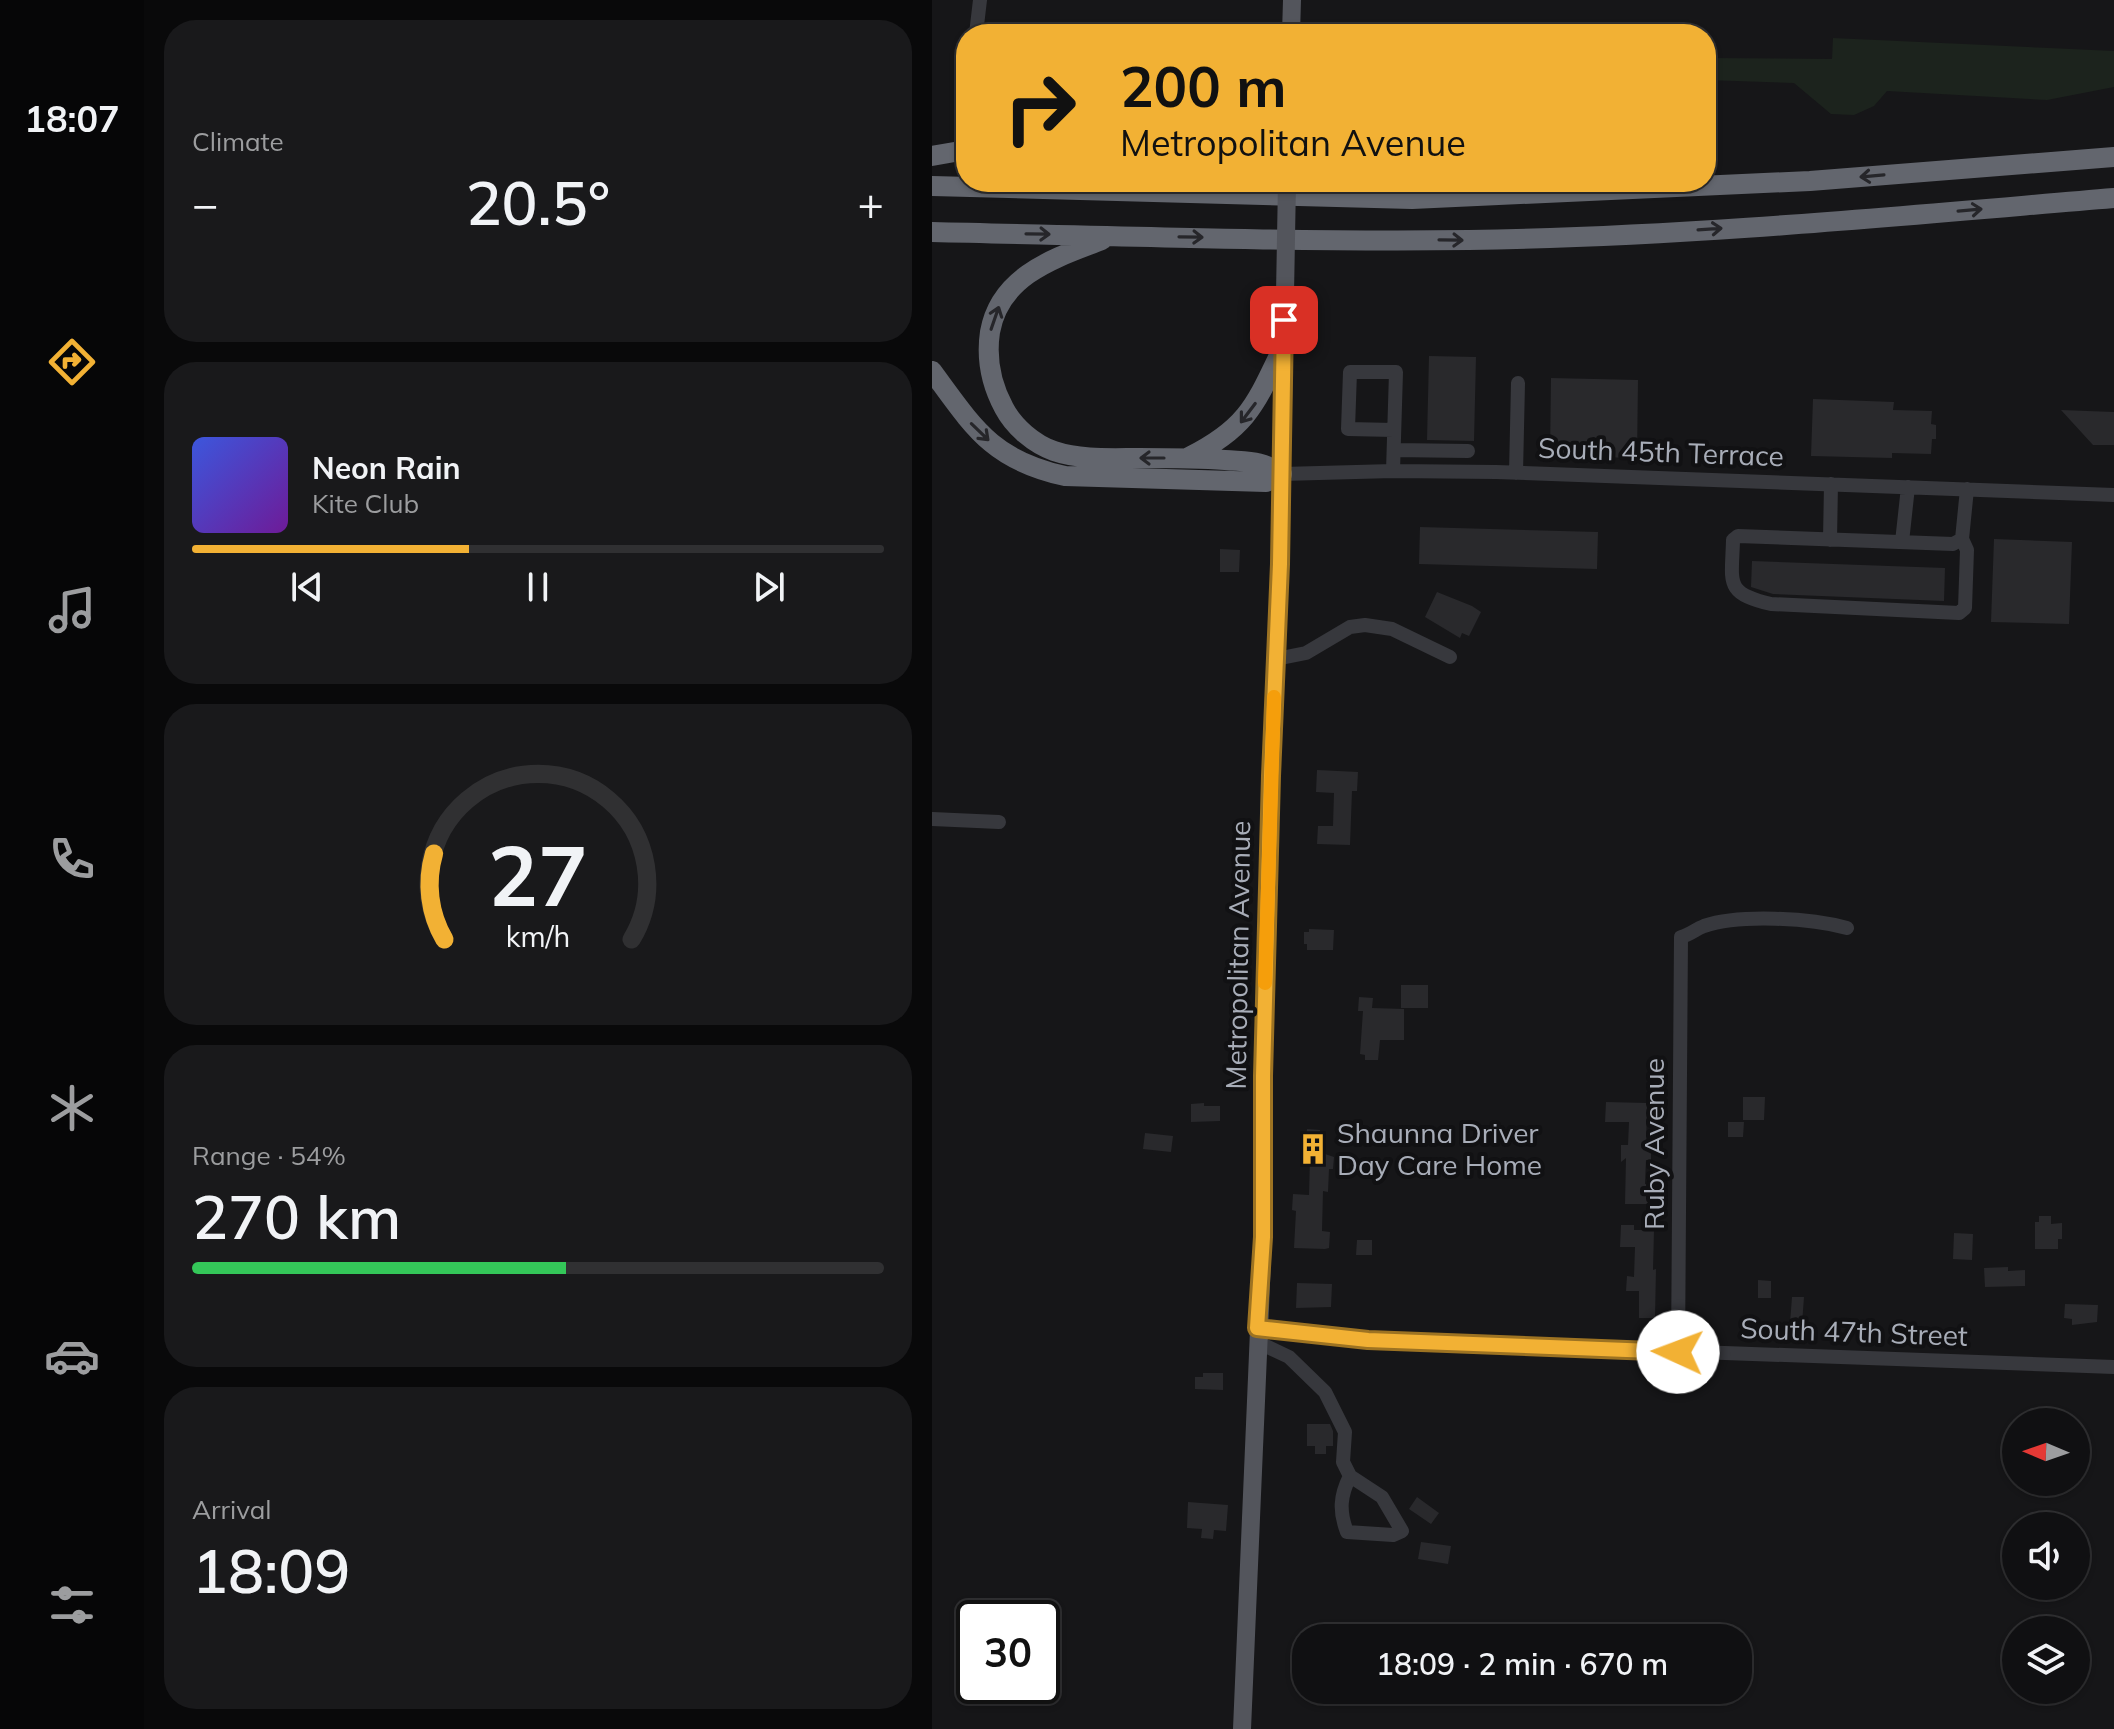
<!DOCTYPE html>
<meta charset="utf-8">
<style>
body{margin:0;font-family:Mulish,sans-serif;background:#19191b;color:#f1f3f6;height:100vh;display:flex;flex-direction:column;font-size:30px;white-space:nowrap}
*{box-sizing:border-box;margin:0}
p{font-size:26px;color:#9c9d9f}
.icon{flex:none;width:44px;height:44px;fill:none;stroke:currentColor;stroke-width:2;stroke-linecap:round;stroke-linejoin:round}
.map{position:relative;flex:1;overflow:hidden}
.side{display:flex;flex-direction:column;gap:20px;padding:20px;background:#09090a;width:788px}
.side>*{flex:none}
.hud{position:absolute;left:24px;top:24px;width:760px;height:168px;border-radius:32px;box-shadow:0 2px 6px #0004,0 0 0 2px #303032;background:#f2b134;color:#111;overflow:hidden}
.needle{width:52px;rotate:272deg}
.tools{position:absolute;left:1070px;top:1408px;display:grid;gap:16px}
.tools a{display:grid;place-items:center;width:88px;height:88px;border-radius:50%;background:#101012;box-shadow:0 2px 6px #0004,0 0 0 2px #303032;font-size:40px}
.speed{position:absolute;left:24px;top:1600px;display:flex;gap:16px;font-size:40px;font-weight:700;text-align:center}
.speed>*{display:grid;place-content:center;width:104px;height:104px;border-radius:50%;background:#101012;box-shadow:0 2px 6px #0004,0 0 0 2px #303032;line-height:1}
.speed .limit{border:4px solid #111;border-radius:12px;background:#fff;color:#111}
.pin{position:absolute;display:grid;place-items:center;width:68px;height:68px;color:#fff;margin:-34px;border-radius:16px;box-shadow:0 4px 12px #0006}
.me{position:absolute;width:88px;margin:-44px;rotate:272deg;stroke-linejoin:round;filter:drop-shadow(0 0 6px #0008)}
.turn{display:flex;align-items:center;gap:28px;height:168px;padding:0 32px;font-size:36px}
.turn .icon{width:104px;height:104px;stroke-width:2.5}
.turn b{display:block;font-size:56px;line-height:68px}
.big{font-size:60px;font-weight:600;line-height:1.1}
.side .tile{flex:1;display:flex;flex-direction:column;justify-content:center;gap:12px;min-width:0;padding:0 28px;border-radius:32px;background:#19191b}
.side .dial{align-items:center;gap:0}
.dial svg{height:208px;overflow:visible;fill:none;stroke:#303032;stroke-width:7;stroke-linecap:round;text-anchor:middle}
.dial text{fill:#f1f3f6;stroke:none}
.song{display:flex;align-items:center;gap:24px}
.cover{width:96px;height:96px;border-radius:12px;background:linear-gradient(135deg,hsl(230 70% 55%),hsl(280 70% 35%))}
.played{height:8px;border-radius:4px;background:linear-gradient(90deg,#f2b134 40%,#303032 40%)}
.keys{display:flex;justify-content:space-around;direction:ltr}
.heat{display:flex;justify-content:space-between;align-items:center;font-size:44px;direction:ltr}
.charge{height:12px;border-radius:6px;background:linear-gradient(90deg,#34c759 54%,#303032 0)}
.trip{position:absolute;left:360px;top:1624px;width:460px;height:80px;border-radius:32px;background:#101012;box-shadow:0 2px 6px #0004,0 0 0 2px #303032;font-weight:600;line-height:80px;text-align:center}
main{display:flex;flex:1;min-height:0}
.tab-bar{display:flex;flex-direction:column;width:144px;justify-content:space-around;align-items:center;background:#060607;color:#9c9d9f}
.tab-bar .icon{width:56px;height:56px}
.tab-bar .active{color:#f2b134}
.tab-bar b{font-size:36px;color:#f1f3f6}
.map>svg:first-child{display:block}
.green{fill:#1c231d}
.building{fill:#29292c}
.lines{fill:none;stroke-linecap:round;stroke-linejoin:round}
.minor{stroke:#37383d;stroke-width:14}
.major{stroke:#53555c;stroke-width:18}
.highway{stroke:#63666e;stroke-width:20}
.major-bridge{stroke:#53555c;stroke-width:18}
.oneway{stroke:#26262a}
.route-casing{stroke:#9d7322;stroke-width:20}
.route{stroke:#f2b134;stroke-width:14}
.slow{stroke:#f59e0b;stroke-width:14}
.labels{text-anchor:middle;stroke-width:8;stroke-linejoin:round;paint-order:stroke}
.street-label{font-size:28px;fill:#a8adb8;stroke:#111113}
.poi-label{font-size:28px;fill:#a8adb8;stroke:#111113;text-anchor:start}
</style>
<main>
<nav class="tab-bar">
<b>18:07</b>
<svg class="icon active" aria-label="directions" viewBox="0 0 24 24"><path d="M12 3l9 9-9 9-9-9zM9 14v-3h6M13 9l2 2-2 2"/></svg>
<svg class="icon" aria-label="music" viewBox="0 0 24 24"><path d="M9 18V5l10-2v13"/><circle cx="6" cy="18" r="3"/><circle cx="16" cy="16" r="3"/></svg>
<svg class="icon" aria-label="phone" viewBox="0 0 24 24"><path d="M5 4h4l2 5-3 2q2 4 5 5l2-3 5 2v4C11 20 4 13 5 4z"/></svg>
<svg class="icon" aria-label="climate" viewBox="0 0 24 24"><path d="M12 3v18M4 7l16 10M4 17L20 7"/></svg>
<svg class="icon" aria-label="car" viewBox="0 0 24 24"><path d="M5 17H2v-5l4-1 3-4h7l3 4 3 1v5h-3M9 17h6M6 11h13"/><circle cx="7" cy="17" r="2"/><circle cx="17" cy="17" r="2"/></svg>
<svg class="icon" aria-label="filters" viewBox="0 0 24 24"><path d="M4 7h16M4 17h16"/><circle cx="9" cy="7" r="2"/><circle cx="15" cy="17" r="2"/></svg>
</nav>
<section class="side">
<div class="tile"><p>Climate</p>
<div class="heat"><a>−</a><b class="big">20.5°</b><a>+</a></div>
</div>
<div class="tile">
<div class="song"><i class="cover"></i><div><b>Neon Rain</b><p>Kite Club</p></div></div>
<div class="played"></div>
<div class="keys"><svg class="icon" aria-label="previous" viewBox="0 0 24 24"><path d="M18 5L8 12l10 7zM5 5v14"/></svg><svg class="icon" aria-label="pause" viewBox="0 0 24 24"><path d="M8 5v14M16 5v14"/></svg><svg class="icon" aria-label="next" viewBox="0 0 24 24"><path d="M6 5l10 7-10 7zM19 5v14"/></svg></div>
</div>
<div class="tile dial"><svg viewBox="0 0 100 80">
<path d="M14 69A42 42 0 1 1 86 69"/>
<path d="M14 69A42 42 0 0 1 10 36" stroke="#f2b134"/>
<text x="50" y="56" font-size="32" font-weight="700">27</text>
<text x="50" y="72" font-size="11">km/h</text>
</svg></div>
<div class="tile"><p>Range · 54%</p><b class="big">270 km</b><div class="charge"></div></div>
<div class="tile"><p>Arrival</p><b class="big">18:09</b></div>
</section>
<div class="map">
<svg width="1182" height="1729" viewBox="0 0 1182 1729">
<rect width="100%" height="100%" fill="#161618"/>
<path class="green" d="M901,38L1182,51V87L1115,100L955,91L942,106L922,115L899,114L862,83L774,80V58L900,59Z"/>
<path class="building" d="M497,356L544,357L542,441L495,440Z
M619,378L706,380L705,458L618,456Z
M881,399L962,402L961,410L1000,411L999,424L1004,425V439H1000L999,454L960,453V458L879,456Z
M1129,410L1182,412V445H1161Z
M488,527L666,532L665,569L487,564Z
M1062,539L1140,542L1137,624L1059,622Z
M288,549L308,550L307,572H288Z
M820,561L1013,568L1012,601L841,594L819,587Z
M505,592L540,606L549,612L537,636L530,633L528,638L493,617Z
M385,770L426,772L425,791H420L418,845L385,844L386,826H401L402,793L384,792Z
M377,929L402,930L401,950H375V944H372V932H377Z
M469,985H496V1008H469Z
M427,997L441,998L440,1008L472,1009V1040H448L446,1060H433V1055L428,1054L431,1011H426Z
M811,1097H833L832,1120H811Z
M674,1102L715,1103L714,1147H719V1160H714L713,1184L718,1185V1204H693L694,1158L689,1162V1145H696L697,1122H673Z
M272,1103V1106H288V1121L259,1122V1104Z
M796,1122H812L811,1137H796Z
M375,1129L388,1130L387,1152L402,1157L401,1169H397L396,1192L391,1191L390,1231L398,1232L397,1248L393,1249L362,1248L364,1211L360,1210L361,1194L377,1195L378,1158H375L376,1149L373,1148Z
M213,1133L241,1136L239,1152L211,1149Z
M1107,1216H1119V1224L1130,1223V1239H1126V1249H1103V1222H1107Z
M689,1225H702V1230H722L721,1270L724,1269L723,1318H707V1291H694L695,1276L702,1277L703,1247H688Z
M1022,1233L1041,1234L1040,1260L1021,1259Z
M425,1240H440V1255H424Z
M1076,1267V1271L1093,1270V1286L1053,1287L1052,1268Z
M826,1280L839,1281V1298H826Z
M365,1283L400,1284L399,1307L364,1308Z
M860,1297H872L870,1324L858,1323Z
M1133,1304L1166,1305L1165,1322L1140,1325V1319L1132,1318Z
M271,1373H291V1390L263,1389V1377H271Z
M375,1424H398L401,1431V1446H394V1454H383V1446H375Z
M485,1497L507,1513L499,1524L477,1509Z
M256,1502L296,1505L294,1531L282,1530L281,1539L269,1538L270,1529L255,1528Z
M489,1542L519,1546L516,1564L486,1559Z"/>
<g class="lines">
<path class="minor" d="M44,34L48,0
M462,450L536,451
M461,471L464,372H418L416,429L462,430
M584,473L586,383
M350,474L461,471L564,472L1182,495
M1030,539L1035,550L1033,608L1027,613L839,604C792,593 800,583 801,540L806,536L1021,544L1030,539L1035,489
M898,540L899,484
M970,542L976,487
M344,659L374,653L418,627L433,625L460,629L518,657
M0,819L67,822
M325,1328L436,1340L1182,1367
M325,1342L357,1357L393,1392L413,1432L411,1462L418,1476L450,1497L470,1531L461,1535L415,1532C407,1511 408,1496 418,1476
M746,1352L749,937C758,935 764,929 772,926C808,914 878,918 915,928"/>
<path class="major" d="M359,34L360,0
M310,1729L331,1237L330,1106L339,776L348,564L353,294"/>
<path class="highway" d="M0,156L34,150
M0,186L480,199L878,181L1182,157
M0,232C179,236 358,242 537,240C753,237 968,216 1182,198
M170,240C123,258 68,275 58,332C54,359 59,384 72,408C82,427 102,444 122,451C148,460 180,458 207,458C236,458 264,458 293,460C317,462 329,460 350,474
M0,371C42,428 60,460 133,476L334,482L350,474
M257,457C317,427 324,403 352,345"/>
<path class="major-bridge" d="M353,294L355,182"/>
</g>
<defs><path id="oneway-shaft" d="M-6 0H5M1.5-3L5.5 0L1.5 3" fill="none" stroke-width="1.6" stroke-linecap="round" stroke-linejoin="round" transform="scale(2)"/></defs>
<g class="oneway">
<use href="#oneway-shaft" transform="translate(940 176) rotate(175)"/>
<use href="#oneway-shaft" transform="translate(1038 210) rotate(-5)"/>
<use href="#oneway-shaft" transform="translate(778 229) rotate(-4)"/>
<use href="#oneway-shaft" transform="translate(106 234) rotate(1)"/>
<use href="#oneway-shaft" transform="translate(259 237) rotate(1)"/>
<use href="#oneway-shaft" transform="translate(519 240) rotate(1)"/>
<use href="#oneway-shaft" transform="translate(63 318) rotate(-71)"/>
<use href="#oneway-shaft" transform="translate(316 413) rotate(127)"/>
<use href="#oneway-shaft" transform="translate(48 432) rotate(44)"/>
<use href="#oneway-shaft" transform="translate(220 458) rotate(180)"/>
</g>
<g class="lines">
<defs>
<path id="route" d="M352,320L348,564L339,776L331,1076V1237L325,1328L436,1340L746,1352"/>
</defs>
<use href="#route" class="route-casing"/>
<use href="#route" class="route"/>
<path class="slow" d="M333,983L342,697"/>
</g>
<defs>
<symbol id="building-bare" viewBox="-9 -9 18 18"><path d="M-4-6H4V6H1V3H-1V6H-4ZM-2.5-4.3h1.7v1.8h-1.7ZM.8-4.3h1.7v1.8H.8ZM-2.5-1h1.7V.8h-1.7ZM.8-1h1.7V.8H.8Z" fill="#f2b134" stroke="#111113" stroke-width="2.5" paint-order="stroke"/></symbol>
</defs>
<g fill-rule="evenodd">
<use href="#building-bare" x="359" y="1127" width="44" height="44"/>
</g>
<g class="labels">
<g class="street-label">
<text transform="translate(729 452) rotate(2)" y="10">South 45th Terrace</text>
<text transform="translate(306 955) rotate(-89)" y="10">Metropolitan Avenue</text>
<text transform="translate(722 1144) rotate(-90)" y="10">Ruby Avenue</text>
<text transform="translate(922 1332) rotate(2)" y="10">South 47th Street</text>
</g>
<g class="poi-label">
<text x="405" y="1143">Shaunna Driver<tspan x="405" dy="32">Day Care Home</tspan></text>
</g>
</g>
</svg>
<div class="tools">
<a><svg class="needle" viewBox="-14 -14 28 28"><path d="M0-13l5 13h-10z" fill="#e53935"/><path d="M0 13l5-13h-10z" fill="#9c9d9f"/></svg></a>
<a><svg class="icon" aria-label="sound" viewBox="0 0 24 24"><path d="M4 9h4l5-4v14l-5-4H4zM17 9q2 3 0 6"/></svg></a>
<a><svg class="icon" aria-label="layers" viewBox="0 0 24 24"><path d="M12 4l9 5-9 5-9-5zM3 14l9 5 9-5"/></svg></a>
</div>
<div class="speed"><div class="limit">30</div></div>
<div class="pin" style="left:352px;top:320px;background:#d93025"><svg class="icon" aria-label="arrive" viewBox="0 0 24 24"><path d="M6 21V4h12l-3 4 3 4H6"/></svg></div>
<svg class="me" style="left:746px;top:1352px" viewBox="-20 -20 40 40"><circle r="19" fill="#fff"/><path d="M0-13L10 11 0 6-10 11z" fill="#f2b134"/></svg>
<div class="trip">18:09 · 2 min · 670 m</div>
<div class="hud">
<div class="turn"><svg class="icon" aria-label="right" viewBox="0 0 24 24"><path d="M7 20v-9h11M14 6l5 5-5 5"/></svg><div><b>200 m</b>Metropolitan Avenue</div></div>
</div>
</div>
</main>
